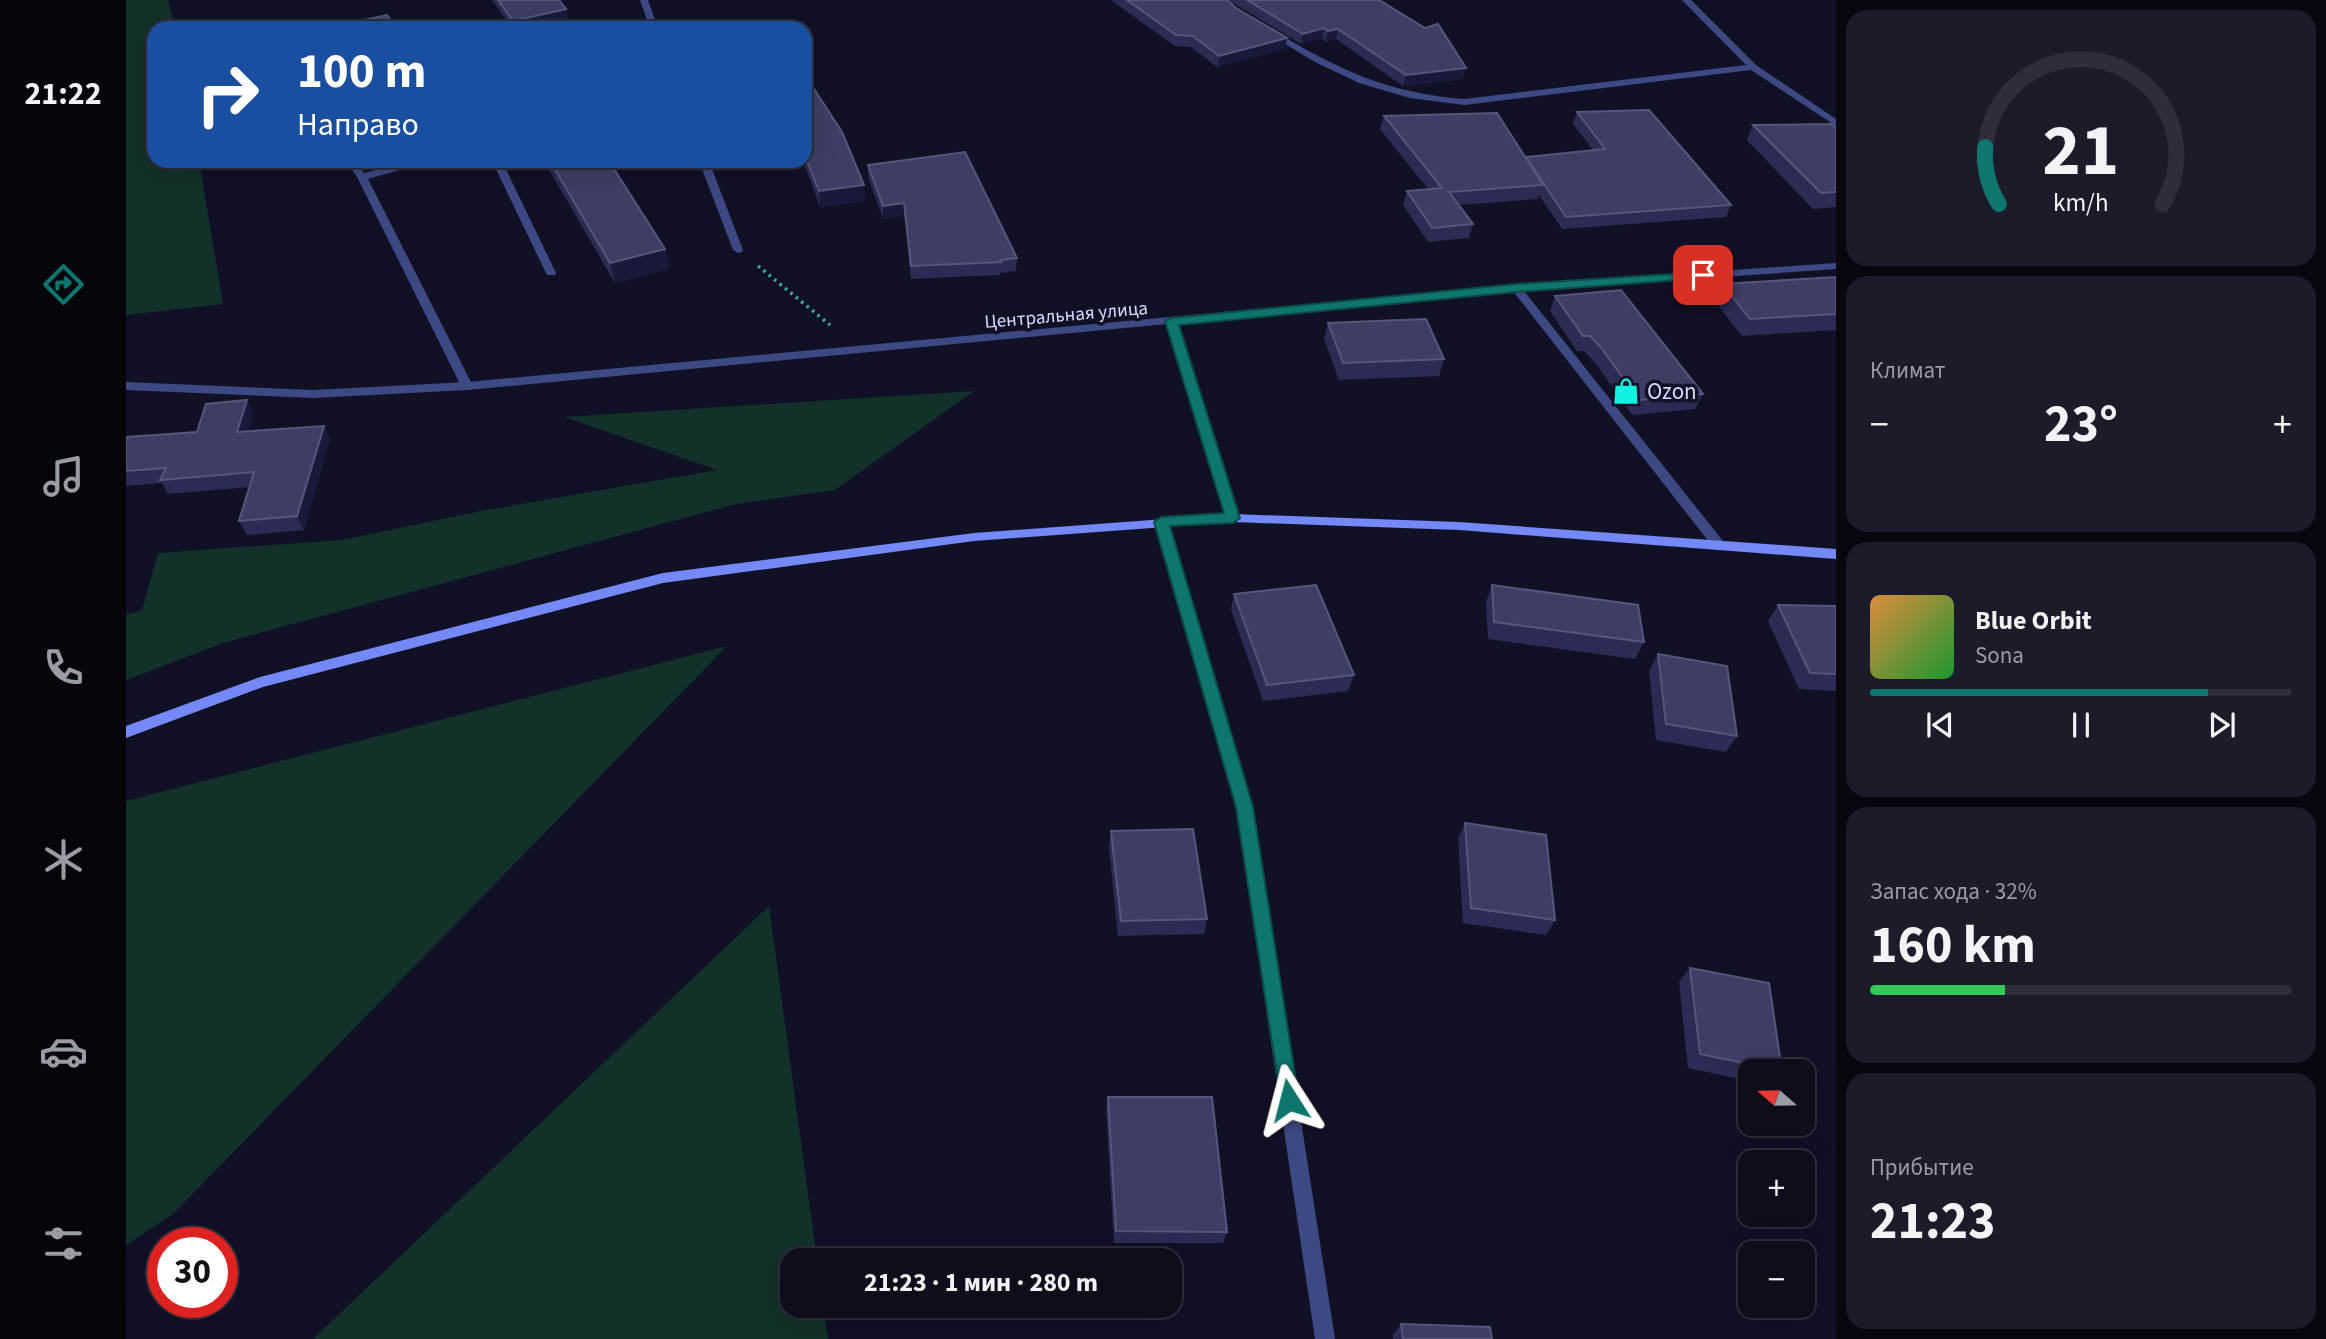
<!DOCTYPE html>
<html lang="ru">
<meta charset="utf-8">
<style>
body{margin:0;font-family:"Source Sans 3",sans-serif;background:#1b1b29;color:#f1f3f6;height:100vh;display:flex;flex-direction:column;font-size:26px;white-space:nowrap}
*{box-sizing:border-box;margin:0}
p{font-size:23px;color:#9a9ca3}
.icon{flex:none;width:38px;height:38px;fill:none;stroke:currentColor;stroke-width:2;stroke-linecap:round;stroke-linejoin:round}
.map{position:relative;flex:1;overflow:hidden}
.details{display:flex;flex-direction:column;gap:10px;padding:10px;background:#07070f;width:490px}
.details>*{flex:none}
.hud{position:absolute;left:21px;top:21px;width:665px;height:147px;border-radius:21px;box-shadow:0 7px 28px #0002,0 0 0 2px #2d2d3b;background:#1a4fa0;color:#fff;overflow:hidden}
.needle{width:46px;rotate:290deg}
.tools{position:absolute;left:1612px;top:1059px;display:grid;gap:14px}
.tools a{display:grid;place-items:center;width:77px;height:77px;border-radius:14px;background:#0d0d1c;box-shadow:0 7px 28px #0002,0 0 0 2px #2d2d3b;font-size:35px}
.speed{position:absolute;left:21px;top:1227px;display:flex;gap:14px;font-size:35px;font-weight:700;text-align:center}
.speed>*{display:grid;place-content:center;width:91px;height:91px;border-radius:50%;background:#0d0d1c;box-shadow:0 7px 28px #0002,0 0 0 2px #2d2d3b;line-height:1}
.speed .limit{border:10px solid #d22;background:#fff;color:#111}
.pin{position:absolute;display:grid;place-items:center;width:60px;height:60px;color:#fff;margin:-30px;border-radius:14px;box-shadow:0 4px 10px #0006}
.me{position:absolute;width:77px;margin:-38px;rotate:351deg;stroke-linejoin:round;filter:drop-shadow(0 0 5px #0008)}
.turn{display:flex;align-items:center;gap:24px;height:147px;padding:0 35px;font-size:32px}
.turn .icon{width:91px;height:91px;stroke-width:2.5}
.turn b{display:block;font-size:49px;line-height:60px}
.big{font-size:52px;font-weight:700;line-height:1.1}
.details .card{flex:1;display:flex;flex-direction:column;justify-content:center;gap:10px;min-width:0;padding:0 24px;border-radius:21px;background:#1b1b29}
.details .dial{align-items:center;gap:0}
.dial svg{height:182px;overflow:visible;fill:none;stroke:#2d2d3b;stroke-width:7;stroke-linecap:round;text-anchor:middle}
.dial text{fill:#f1f3f6;stroke:none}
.song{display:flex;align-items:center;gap:21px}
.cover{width:84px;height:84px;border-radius:10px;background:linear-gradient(135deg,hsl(30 70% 55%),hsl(130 70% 35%))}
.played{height:7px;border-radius:4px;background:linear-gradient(90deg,#0f766e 80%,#2d2d3b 80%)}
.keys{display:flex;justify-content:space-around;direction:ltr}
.heat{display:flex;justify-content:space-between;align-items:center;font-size:38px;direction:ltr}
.charge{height:10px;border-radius:5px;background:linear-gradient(90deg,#34c759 32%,#2d2d3b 0)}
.trip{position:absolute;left:654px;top:1248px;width:402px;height:70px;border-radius:21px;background:#0d0d1c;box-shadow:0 7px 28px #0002,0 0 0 2px #2d2d3b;font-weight:700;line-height:70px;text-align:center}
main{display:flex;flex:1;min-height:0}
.menu{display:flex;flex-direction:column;width:126px;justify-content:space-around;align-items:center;background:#05050b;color:#9a9ca3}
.menu .icon{width:49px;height:49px}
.menu .selected{color:#0f766e}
.menu b{font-size:32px;color:#f1f3f6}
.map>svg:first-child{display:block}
.green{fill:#14302a}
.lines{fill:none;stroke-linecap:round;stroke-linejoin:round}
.path{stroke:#37b296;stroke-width:3.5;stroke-dasharray:2.5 4.5;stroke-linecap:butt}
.service{fill:#3e4882;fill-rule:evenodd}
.minor{fill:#3e4882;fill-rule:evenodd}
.secondary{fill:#7488f7;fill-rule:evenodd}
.wall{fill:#2c2b53}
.shaded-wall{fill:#191939}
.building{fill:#3e3e65;stroke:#56567d;stroke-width:2}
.route{fill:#0f766e;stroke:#0a4d48;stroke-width:2}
.labels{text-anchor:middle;stroke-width:7;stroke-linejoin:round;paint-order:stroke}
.far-street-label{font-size:19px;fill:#d8dafd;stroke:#111126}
.poi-label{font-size:23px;fill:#d8dafd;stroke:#111126;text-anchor:start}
</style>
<main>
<nav class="menu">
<b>21:22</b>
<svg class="icon selected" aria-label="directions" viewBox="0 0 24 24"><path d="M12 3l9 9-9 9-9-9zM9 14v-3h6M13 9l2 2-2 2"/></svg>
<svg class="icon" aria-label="music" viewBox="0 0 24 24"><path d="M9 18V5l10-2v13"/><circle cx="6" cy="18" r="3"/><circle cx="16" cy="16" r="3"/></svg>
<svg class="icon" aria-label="phone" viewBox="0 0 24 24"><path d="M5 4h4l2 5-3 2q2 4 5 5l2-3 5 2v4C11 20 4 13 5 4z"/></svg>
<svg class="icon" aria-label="climate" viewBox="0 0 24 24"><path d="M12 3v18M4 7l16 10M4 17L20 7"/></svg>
<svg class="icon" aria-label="car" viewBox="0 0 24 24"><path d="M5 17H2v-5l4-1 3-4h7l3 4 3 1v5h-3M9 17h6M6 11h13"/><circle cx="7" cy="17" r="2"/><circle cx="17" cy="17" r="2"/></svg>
<svg class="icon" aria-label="filters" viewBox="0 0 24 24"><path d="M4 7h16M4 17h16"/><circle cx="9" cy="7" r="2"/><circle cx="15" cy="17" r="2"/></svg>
</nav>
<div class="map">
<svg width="1710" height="1339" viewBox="0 0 1710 1339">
<rect width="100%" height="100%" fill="#111126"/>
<path class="green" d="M0,0H42L49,28H28V161H73L97,304L0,315Z
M848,391L709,490L610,504L97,643L0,680V615L16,610L32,553L216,540L355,511L591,470L438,417Z
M601,646L47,1214L0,1245V801Z
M643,906L691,1260H667V1306H697L702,1339H187Z"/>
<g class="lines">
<path class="path" d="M632,266L704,325"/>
<path class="service" d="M514,0H522L532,28H524Z
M132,24L137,28H129Z
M220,161H230L238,173L289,161H306L242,179L347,386L345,389L341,390L335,386L231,177Z
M366,161H376L430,273L429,275H421L420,273Z
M573,161H583L617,250L616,252L612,253L607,250Z"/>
<path class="minor" d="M1556,0H1565L1630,65L1710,119V126L1625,70L1338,105L1284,98L1233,83L1189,62L1141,33L1148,31C1213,70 1262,93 1338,99L1620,65Z
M1710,263V269L1398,291L1597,541L1598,544L1597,547H1587L1387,291L1052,323L1113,518L1107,522L1101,518L1041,324L341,390L188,398L0,390V382L188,390L341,382L1390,285Z
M1035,518L1041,522L1126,807L1209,1339H1189L1110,807L1029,522Z"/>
<path class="secondary" d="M1107,514L1333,522L1710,549V559L1333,530L1107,522L848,541L537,583L137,687L0,738V726L134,677L537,573L848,533Z"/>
</g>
<path class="wall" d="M366,0H433L440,9L443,22L415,28H386Z
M985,0H1101L1110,8L1161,38L1159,49L1091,67L1065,47L1049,46Z
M1102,0H1253L1337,79L1277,86L1210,39L1200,42L1196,39L1175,44Z
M679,75L738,185L739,201L694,207L677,161H679Z
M1451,112L1605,205L1600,217L1436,229L1413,195L1412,199L1333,205L1347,224L1343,238L1302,242L1277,205L1281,191L1302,189L1254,129L1258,116L1400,158V157L1467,150L1447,124Z
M1627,125L1710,128V207L1687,209L1621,140Z
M418,161H483L539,249L543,269L489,283Z
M742,165L891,258L890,271L874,273V275L785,279L779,216L757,219L742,177Z
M1710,277V330L1616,336L1588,300L1596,284Z
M1429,296L1577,394L1569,409L1506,415L1470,364L1458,351H1451L1424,311Z
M1202,323L1318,359L1313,376L1213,380L1198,339Z
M121,400L127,414L122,431L198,426L204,439L178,530L121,535L113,521L124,487L42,494L36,483L0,486V437L71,432Z
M1366,585L1518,642L1509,659L1362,639L1360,602Z
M1108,594L1228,675L1222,691L1137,701L1105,610Z
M1652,605L1710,606V691L1673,689L1642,621Z
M1532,654L1611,736L1600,752L1530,740L1523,671Z
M1339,823L1429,920L1420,935L1337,923L1332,839Z
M985,831L1081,919L1078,934L992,936L983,847Z
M1564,968L1656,1071H1624V1081L1562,1068L1553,982Z
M982,1097L1101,1232L1097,1243H988L980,1110Z
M1275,1324L1366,1339H1267V1335Z"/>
<path class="shaded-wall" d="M440,9L443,22L415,28H389L387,21Z
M1198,28L1196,39L1175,44L1177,34Z
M1212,29L1210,39L1200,42L1202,31Z
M1161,38L1159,49L1091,67L1093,56Z
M1340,68L1337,79L1277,86L1280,75Z
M738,185L739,201L694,207L693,191Z
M778,203L779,216L757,219V206Z
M539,249L543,269L489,283L484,263Z
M121,400L127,414L118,446L111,432Z
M198,426L204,439L178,530L171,516Z"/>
<path class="building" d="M372,0H433L440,9L387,21Z
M1001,0H1101L1110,8L1161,38L1093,56L1067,36L1050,35Z
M1121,0H1253L1299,28L1312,24L1340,68L1280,75L1212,29L1202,31L1198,28L1177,34Z
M261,15L270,28H212L211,26Z
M645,22L649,28H634Z
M679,75L716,132L738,185L693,191L679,156Z
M1523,110L1605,205L1440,217L1400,157L1479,149L1451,112Z
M1371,113L1417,185L1323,192L1347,224L1306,228L1281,191L1316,188L1258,116Z
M1706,124L1710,128V192L1695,193L1627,125Z
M839,152L891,258L874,260L875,262L785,266L778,203L757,206L742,165Z
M424,161H483L539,249L484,263Z
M1710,277V314L1624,319L1596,284Z
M1495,290L1577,394L1513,400L1476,349L1464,336H1457L1429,296Z
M1300,319L1318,359L1217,363L1202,323Z
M121,400L111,432L198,426L171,516L113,521L128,472L34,480L40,468L0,471V437L71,432L80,404Z
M1190,585L1228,675L1141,685L1108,594Z
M1366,585L1512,605L1518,642L1368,622Z
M1652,605L1710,606V674L1684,673Z
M1532,654L1601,666L1611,736L1540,724Z
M1339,823L1420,835L1429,920L1345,908Z
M1067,829L1081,919L995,921L985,831Z
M1564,968L1643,983L1656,1071L1574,1054Z
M982,1097H1086L1101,1232L990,1231Z
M1275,1324L1364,1327L1366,1339H1277Z"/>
<path class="route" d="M1577,272L1581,273V278L1390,292L1053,325L1114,518L1107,523L1044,526L1127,807L1173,1100L1170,1107L1163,1109L1156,1107L1110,807L1028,522L1035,517L1098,513L1039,321L1046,318L1390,284Z"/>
<defs>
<symbol id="shop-bare" viewBox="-9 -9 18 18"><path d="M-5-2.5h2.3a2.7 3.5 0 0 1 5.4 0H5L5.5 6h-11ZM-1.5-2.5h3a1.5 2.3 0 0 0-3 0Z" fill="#0ff2e2" stroke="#111126" stroke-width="2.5" paint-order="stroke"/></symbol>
</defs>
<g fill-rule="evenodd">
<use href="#shop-bare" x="1481" y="372" width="38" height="38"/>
</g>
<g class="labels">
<g class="far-street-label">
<text transform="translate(940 314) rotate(-5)" y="7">Центральная улица</text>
</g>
<g class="poi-label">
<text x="1521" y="399">Ozon</text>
</g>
</g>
</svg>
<div class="tools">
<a><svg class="needle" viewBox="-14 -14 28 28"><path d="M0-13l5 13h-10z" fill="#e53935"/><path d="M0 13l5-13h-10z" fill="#9a9ca3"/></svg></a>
<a>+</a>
<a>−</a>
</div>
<div class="speed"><div class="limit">30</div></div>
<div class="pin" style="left:1577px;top:275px;background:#d93025"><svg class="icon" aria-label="arrive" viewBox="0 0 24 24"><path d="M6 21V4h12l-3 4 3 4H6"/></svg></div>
<svg class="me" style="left:1163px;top:1100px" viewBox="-20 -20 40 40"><path d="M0-17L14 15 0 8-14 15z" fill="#0f766e" stroke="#fff" stroke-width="4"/></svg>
<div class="trip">21:23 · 1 мин · 280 m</div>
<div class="hud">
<div class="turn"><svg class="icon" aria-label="right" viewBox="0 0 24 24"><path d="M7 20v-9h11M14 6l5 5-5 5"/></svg><div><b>100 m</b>Направо</div></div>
</div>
</div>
<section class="details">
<div class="card dial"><svg viewBox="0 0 100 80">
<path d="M14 69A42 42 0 1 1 86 69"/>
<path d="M14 69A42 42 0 0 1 8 44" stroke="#0f766e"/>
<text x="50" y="56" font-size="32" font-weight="700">21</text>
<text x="50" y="72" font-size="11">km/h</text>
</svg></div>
<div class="card"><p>Климат</p>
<div class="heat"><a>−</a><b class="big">23°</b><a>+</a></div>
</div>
<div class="card">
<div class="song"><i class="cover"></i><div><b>Blue Orbit</b><p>Sona</p></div></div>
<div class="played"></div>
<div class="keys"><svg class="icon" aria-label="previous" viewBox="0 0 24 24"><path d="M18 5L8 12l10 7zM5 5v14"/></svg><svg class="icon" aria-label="pause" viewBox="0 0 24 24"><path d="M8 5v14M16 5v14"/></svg><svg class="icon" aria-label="next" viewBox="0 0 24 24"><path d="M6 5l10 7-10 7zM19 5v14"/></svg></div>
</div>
<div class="card"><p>Запас хода · 32%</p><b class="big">160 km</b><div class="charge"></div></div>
<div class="card"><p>Прибытие</p><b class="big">21:23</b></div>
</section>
</main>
